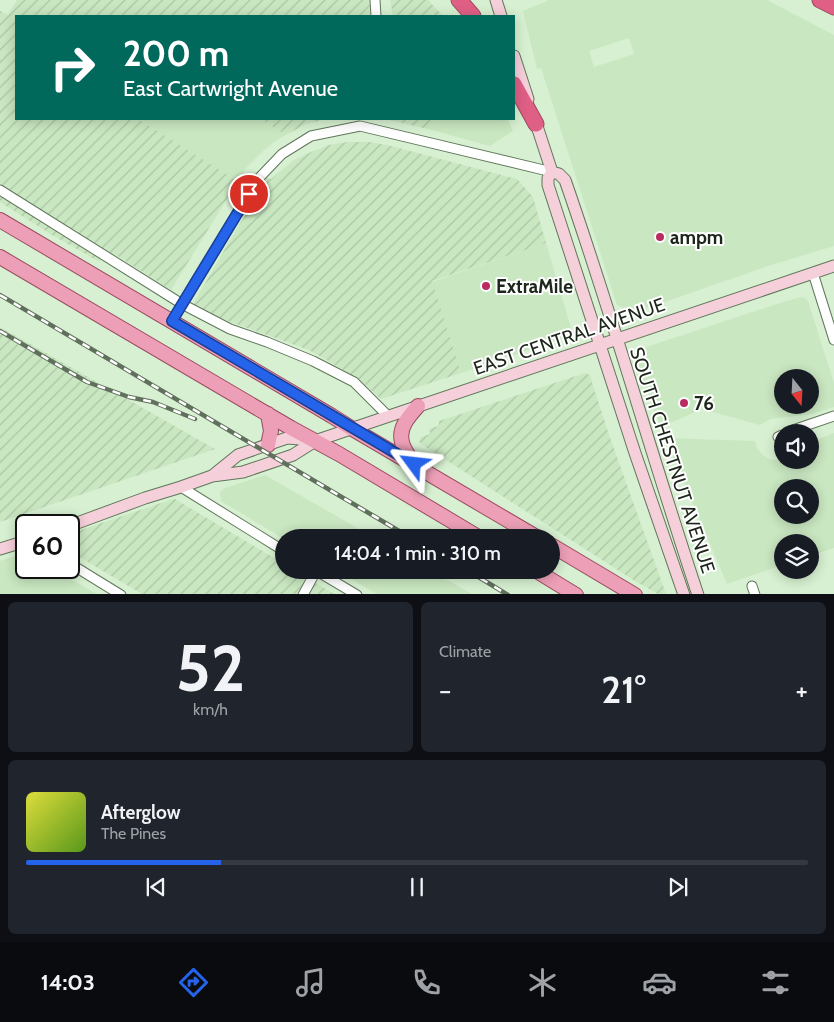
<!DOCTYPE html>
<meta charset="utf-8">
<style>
body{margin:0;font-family:Cabin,sans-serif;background:#20242c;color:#f1f3f6;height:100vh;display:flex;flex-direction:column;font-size:19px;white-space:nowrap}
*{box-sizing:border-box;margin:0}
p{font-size:16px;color:#9ea1a6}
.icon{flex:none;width:28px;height:28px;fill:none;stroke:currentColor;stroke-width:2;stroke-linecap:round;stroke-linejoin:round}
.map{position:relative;height:594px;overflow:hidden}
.sheet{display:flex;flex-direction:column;gap:8px;padding:8px;background:#0d0f14;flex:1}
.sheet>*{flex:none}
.guide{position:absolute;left:15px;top:15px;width:500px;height:105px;border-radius:0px;box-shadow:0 2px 12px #0003;background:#00695c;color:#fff;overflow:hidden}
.needle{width:32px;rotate:162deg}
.fabs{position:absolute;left:774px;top:369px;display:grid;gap:10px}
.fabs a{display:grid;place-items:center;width:45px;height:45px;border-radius:50%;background:#171b24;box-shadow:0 2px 12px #0003;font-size:25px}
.speed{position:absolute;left:15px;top:514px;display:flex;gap:10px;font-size:25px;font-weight:700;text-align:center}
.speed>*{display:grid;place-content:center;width:65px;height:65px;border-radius:50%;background:#171b24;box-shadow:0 2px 12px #0003;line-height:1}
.speed .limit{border:2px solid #111;border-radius:8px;background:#fff;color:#111}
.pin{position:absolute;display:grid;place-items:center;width:42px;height:42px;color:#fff;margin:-21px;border:2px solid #fff;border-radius:50%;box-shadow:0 1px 5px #0007}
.me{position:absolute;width:55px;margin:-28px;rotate:300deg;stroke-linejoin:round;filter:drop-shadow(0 0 4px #0008)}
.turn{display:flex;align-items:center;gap:18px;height:105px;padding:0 25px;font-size:22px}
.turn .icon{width:65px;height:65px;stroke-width:2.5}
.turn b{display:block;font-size:35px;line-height:42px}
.big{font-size:38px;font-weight:600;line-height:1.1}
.sheet .card{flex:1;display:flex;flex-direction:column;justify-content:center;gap:8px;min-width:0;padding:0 18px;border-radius:8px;background:#20242c}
.sheet .dial{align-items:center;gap:0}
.dial b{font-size:65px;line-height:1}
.song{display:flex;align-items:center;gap:15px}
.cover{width:60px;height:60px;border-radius:8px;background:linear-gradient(135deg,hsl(60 70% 55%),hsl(90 70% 35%))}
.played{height:5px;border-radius:2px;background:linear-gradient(90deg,#2563eb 25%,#363941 25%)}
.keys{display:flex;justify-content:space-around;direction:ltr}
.heat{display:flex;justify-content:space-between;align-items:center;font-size:28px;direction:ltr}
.sheet .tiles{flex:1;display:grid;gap:8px;grid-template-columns:1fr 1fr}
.card:last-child{grid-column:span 2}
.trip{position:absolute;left:275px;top:529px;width:285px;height:50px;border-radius:25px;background:#171b24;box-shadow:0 2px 12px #0003;font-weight:600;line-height:50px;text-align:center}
.tabs{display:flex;height:80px;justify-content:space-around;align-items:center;background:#090b0e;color:#9ea1a6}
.tabs .icon{width:35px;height:35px}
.tabs .on{color:#2563eb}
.tabs b{font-size:22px;color:#f1f3f6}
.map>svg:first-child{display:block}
.built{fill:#c9e7c1;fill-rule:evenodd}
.industrial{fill:url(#industrial-furrows)}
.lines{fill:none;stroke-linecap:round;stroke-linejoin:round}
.street-casing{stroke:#60765a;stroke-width:11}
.secondary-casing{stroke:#60765a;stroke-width:13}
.primary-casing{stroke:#9b4b60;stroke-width:16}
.highway-casing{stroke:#9b4b60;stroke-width:17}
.street{stroke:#fff;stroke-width:9}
.secondary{stroke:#f5cfda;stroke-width:11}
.primary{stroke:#ec9fb6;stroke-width:14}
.highway{stroke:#df5f85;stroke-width:15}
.rail-casing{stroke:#61705d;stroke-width:4.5}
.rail{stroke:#fff;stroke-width:2.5;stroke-dasharray:8;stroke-linecap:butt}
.route-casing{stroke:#184099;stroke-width:12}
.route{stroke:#2563eb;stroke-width:9}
.poi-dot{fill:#ba2c60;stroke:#fff;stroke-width:2}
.labels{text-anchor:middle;stroke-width:4;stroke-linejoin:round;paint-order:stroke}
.poi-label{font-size:19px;font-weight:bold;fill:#1d261a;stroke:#fff;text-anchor:start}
.street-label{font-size:19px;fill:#1d261a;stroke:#fff}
</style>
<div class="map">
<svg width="834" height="595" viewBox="0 0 834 595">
<defs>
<pattern id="industrial-furrows" width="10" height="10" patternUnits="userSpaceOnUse" patternTransform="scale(1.25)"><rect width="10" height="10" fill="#c9e7c1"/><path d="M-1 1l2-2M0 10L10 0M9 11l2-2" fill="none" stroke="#acc6a5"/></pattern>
</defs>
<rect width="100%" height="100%" fill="#d7f0d1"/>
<path class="built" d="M549,0H767L834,35V246L768,266L633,313L617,305L541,68L537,69L523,11ZM629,38L634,54L594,67L589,51Z
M138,119H260L286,135L274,142L262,152L247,167L238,181Z
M435,119H508L513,131L490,146L432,130Z
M546,243L573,335L461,373L432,282Z
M801,297L805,298L808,301L834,383V407L813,414L770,419L760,425L702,409L661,427L638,372L634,357V353L637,350L780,303ZM782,378H810V405H782Z
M834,433V548L810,556V542H782V565L727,584L665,438L755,441L757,448L761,453L767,458L773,460L782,459V460H810V444L821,438ZM782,488H810V515H782Z
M265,475L373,537L284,538V539L221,501L220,494L221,491L225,488Z
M26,552V568H51L97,594H0V561Z
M336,570H430L472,594H377Z"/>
<path class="industrial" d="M17,0H369L371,16H16V119H138L238,181L171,290L116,255L98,261L52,235L0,202V11L8,15Z
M390,0H428L443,16H393Z
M260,119H326L306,124L286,135Z
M386,119H435L432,130Z
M347,142H370L387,145L517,179L533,197L546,243L432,281L461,373L381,399L359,379L309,350L214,316L193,304L267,177L271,179L294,160L311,152L329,145Z
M0,327L215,449L0,522Z
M585,373L588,374L590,376L608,432L666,594H658L635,581L421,444L419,441L421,437L430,434L429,429L438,426L439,424V421Z
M175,499L284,564V570H294L334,594H142L69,551V534L170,500Z"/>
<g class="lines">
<defs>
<path id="street" d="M375,0L376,16
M0,190L182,304L230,329L267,342L313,361L354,382L388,416
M813,273L834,340
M172,321L259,178L282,154L311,136L360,126L552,172
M787,432L834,416
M778,437L782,435
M181,487L284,551
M69,563L121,595
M315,570L357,595
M752,586L755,595
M303,595L316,571"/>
<path id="secondary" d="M496,0L501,16
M514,56L528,99
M534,117L552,172L548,178V185L635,453L684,595
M552,172L559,174L565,180C613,317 652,457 698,595
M212,476L238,455L287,438L313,440
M69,526L145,498L181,487L212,476L243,472L293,455L315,441L834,266
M0,549L26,541"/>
<path id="primary" d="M0,220L332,416L351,428L538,538
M0,257L291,428L339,454L480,538
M268,445L271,431L268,414
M413,464C410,457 403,449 402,442C398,428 409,416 418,406
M551,545L635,595
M535,570L576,595"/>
<path id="highway" d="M459,0L473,16
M820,0L834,7
M514,84L536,124"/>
</defs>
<use href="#street" class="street-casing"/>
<use href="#secondary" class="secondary-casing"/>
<use href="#primary" class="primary-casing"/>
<use href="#highway" class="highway-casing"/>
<use href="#street" class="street"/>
<use href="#secondary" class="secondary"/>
<use href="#primary" class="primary"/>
<use href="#highway" class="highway"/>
<defs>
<path id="rail" d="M0,295L411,538
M0,331L87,382L129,397L153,402L195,419
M467,570L508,595"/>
</defs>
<use href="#rail" class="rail-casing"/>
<use href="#rail" class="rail"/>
</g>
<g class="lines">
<defs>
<path id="route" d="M249,194L172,321L414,464"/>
</defs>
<use href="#route" class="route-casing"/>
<use href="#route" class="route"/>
</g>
<g class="poi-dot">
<circle cx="660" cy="237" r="5"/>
<circle cx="486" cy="286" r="5"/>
<circle cx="684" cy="403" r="5"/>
</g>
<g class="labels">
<g class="poi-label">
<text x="670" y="244">ampm</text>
<text x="496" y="293">ExtraMile</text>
<text x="694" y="410">76</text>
</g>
<g class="street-label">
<text transform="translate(569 336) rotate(-19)" y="7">EAST CENTRAL AVENUE</text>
<text transform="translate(673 460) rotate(72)" y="7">SOUTH CHESTNUT AVENUE</text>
</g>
</g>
</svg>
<div class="fabs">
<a><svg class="needle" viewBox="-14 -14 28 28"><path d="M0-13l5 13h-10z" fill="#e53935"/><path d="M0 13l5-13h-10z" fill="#9ea1a6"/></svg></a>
<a><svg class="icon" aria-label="sound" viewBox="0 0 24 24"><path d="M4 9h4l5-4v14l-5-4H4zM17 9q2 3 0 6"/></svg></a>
<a><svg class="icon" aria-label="search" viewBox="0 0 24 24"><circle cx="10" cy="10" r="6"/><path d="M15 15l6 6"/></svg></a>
<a><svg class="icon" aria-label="layers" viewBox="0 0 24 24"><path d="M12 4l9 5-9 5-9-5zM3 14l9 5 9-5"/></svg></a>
</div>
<div class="speed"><div class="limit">60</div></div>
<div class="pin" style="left:249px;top:194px;background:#d93025"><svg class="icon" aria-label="arrive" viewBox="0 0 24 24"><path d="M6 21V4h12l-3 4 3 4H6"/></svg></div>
<svg class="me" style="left:414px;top:464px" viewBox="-20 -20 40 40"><path d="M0-17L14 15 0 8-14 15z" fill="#2563eb" stroke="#fff" stroke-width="4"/></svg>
<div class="trip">14:04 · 1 min · 310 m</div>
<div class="guide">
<div class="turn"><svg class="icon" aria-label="right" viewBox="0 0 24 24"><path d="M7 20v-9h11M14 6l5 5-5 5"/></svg><div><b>200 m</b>East Cartwright Avenue</div></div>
</div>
</div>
<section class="sheet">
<div class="tiles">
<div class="card dial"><b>52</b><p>km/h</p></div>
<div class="card"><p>Climate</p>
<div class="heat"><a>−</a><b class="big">21°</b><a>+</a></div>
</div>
<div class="card">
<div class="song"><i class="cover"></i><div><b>Afterglow</b><p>The Pines</p></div></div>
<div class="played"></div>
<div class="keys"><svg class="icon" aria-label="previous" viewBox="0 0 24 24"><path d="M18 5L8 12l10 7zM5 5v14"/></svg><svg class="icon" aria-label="pause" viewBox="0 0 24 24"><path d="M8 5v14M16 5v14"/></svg><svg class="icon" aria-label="next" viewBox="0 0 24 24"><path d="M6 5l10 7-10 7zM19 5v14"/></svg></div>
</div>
</div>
</section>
<nav class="tabs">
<b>14:03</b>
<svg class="icon on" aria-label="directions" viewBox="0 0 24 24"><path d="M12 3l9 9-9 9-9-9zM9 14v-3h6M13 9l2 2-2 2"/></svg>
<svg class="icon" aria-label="music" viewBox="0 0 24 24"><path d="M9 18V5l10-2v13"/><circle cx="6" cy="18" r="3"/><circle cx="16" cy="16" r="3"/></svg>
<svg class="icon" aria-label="phone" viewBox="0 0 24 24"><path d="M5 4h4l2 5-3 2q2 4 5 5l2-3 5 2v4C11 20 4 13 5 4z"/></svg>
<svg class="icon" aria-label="climate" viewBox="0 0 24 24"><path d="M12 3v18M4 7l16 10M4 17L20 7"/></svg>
<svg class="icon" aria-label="car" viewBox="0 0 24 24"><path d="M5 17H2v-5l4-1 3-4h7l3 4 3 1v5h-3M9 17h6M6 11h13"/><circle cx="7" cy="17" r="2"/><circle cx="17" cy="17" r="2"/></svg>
<svg class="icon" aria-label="filters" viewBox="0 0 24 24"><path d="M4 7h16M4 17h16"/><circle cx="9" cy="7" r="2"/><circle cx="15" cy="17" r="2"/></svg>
</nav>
